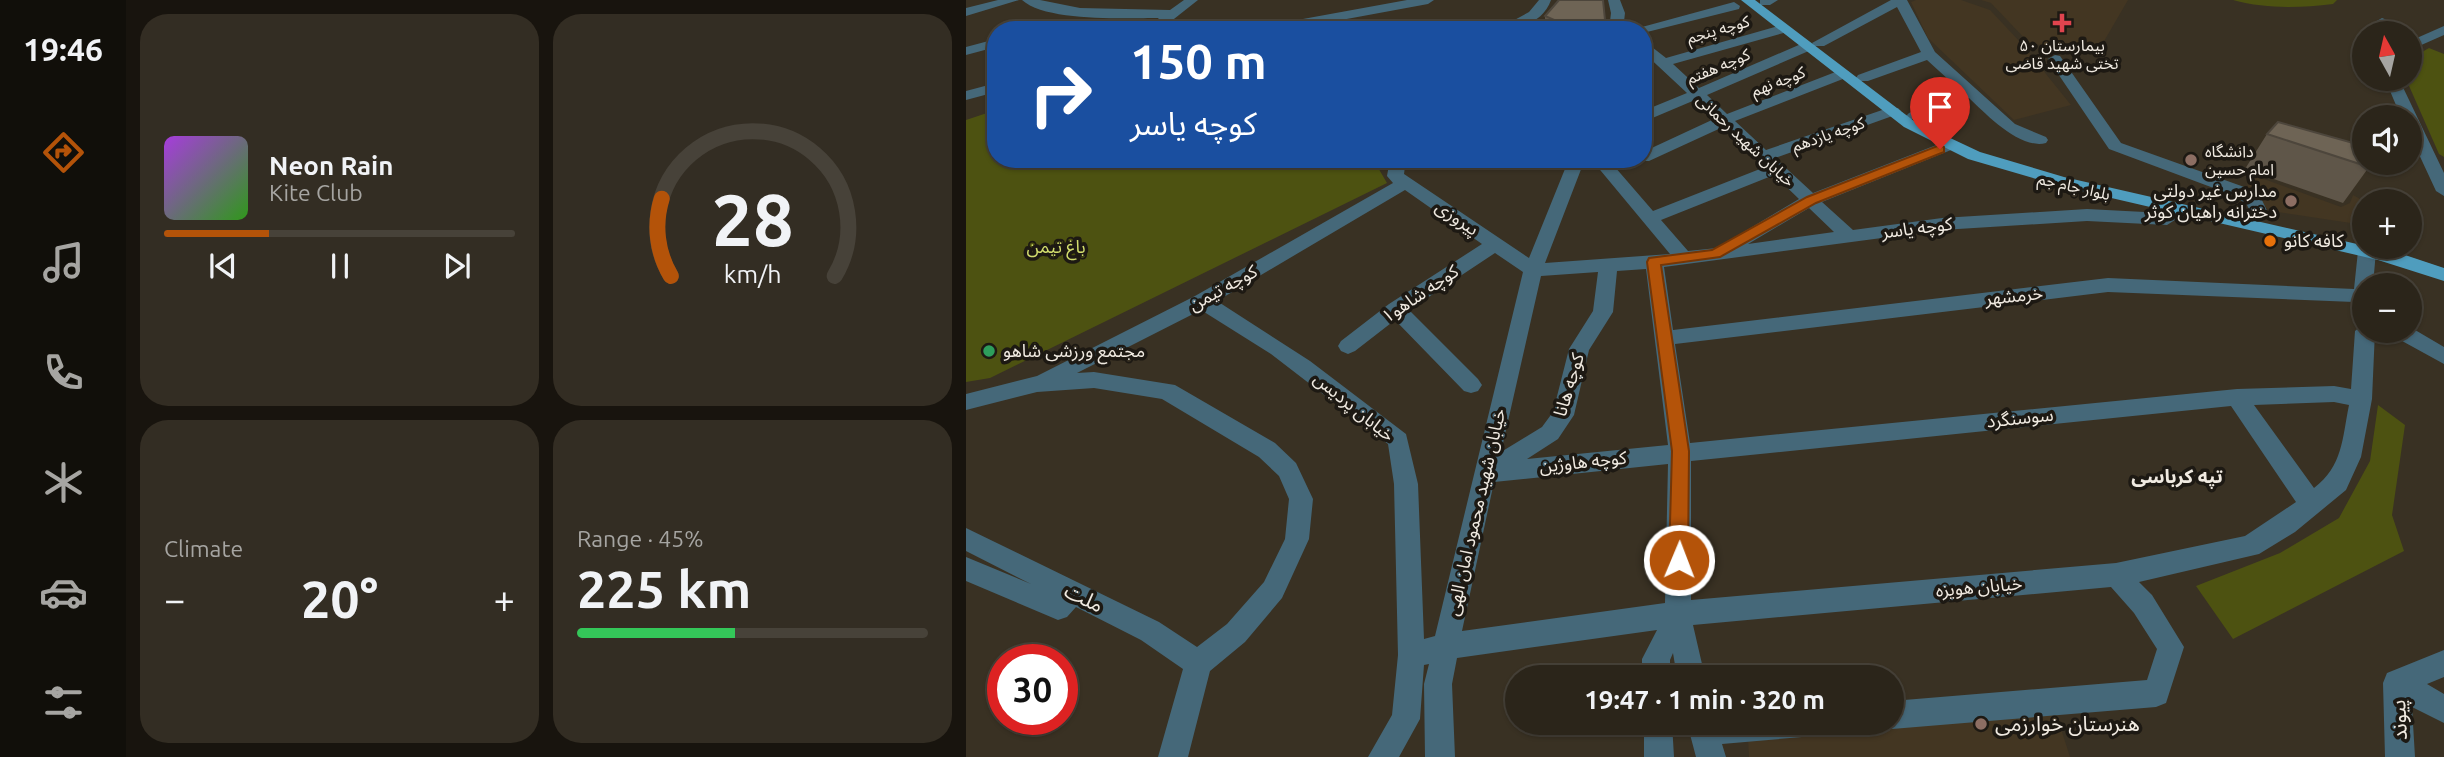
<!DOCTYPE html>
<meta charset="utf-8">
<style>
body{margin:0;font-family:Ubuntu,"Noto Sans Arabic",sans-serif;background:#332d23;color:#f1f3f6;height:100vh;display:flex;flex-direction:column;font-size:26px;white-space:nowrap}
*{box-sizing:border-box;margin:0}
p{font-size:23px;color:#a6a5a2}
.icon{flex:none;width:38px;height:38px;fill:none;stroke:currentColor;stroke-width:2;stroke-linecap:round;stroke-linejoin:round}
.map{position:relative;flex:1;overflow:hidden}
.details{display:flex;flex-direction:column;gap:14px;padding:14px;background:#18140e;width:840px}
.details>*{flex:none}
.banner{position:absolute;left:21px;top:21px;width:665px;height:147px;border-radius:28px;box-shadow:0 2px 5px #0004,0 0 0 2px #474239;background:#1a4fa0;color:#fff;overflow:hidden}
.needle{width:46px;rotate:352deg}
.buttons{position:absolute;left:1386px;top:21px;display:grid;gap:14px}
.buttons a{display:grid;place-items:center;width:70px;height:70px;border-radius:50%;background:#2b251a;box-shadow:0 2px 5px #0004,0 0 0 2px #474239;font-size:35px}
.speed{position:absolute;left:21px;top:644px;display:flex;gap:14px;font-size:35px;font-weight:700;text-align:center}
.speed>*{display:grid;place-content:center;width:91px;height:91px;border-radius:50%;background:#2b251a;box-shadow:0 2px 5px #0004,0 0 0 2px #474239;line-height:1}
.speed .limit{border:10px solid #d22;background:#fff;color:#111}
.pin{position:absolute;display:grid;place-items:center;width:60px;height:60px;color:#fff;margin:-72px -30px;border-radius:50% 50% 50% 0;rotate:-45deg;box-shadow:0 0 7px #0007}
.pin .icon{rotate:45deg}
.me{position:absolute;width:77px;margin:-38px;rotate:1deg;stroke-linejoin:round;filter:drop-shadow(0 0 5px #0008)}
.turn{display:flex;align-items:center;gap:24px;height:147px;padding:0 28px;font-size:32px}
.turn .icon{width:91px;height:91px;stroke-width:2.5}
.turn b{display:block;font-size:49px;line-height:60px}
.big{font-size:52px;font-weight:700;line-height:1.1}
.details .widget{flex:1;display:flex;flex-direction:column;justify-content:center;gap:10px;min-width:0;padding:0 24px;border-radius:28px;background:#332d23}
.details .dial{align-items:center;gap:0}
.dial svg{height:182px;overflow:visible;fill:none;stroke:#474239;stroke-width:7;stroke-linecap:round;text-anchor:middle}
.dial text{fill:#f1f3f6;stroke:none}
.song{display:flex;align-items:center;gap:21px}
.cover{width:84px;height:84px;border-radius:10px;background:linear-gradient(135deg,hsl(280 70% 55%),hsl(110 70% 35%))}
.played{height:7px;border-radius:4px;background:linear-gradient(90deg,#b45309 30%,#474239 30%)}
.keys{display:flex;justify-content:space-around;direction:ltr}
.heat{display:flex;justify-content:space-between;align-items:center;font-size:38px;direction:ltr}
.charge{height:10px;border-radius:5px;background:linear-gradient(90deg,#34c759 45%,#474239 0)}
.details .tiles{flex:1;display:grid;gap:14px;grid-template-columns:repeat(2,1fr)}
.trip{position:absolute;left:539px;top:665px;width:399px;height:70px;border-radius:35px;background:#2b251a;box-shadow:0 2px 5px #0004,0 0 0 2px #474239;font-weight:700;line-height:70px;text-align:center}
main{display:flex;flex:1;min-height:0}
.tab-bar{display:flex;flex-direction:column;width:126px;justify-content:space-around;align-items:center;background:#110f0a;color:#a6a5a2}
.tab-bar .icon{width:49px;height:49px}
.tab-bar .selected{color:#b45309}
.tab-bar b{font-size:32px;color:#f1f3f6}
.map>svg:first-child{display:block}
.built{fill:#433622}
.green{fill:#4d5211}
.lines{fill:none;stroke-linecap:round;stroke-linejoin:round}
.minor{fill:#456879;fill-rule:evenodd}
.major{fill:#4f9dbe;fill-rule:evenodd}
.wall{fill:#5f5649}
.building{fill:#6e6455;stroke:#4d463c;stroke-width:2}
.route{fill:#b45309;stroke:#753606;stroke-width:2}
.health-dot{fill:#e0444e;stroke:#1d1913;stroke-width:2.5}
.education-dot{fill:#8d6e63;stroke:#1d1913;stroke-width:2.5}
.food-dot{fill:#e8710a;stroke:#1d1913;stroke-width:2.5}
.leisure-dot{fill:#2e9e5b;stroke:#1d1913;stroke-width:2.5}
.labels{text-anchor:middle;stroke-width:7;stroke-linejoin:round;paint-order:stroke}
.far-street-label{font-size:16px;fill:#f0eae1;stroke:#1d1913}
.far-poi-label{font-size:16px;fill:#f0eae1;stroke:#1d1913}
.poi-label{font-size:18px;fill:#f0eae1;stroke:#1d1913;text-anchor:start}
.street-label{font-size:18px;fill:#f0eae1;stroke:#1d1913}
.park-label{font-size:18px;fill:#d2dd6d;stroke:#1d1913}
.neighbourhood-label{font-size:19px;font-weight:bold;fill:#f0eae1;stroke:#1d1913}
.near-street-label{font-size:21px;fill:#f0eae1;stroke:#1d1913}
.near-poi-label{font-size:21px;fill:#f0eae1;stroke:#1d1913;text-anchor:start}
</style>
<main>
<nav class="tab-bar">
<b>19:46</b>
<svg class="icon selected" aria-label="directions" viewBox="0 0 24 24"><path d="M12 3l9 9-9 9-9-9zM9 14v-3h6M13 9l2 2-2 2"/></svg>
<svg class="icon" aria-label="music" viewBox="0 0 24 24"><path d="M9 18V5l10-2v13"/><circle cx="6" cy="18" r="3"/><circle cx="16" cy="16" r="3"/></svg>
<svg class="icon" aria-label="phone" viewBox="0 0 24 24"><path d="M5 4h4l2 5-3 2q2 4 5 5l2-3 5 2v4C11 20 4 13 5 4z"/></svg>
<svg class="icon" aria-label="climate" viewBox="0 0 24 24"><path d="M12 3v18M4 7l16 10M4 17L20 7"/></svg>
<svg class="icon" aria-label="car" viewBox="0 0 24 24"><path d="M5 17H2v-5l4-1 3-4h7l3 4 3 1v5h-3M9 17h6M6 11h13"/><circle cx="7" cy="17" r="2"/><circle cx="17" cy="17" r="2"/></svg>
<svg class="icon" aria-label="filters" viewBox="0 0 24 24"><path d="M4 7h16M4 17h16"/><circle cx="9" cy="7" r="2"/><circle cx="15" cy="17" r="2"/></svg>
</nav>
<section class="details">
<div class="tiles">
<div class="widget">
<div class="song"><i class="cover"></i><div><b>Neon Rain</b><p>Kite Club</p></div></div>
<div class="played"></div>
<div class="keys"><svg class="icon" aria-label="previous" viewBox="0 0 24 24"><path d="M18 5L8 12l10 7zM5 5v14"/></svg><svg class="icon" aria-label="pause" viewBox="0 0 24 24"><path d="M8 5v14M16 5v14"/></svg><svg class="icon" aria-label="next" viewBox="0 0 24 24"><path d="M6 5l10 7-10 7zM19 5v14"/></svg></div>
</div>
<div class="widget dial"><svg viewBox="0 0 100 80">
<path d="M14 69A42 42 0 1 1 86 69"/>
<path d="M14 69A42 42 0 0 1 10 35" stroke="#b45309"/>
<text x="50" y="56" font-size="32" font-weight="700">28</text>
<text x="50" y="72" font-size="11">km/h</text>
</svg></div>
<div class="widget"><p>Climate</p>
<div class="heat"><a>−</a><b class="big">20°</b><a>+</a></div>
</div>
<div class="widget"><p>Range · 45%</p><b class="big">225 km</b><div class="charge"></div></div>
</div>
</section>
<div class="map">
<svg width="1478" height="757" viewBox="0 0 1478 757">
<rect width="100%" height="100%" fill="#393123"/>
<path class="built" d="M950,0H995L1024,10L1055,43L1105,105L1048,120L962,38L945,2Z
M1015,0H1162L1130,55L1063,43L1025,3Z
M1281,173L1375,207L1384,203L1387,195L1394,199L1398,225L1305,211L1282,195Z
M1089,710L1104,757H783L782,738Z"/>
<path class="green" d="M1267,0H1371L1367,4C1333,8 1300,9 1267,0Z
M1463,48L1478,54V157L1473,154L1440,79H1444V59Z
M30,110V159H407L421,183L24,378L0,382V120Z
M1412,405L1439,425L1426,515L1438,551L1267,639L1230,586L1314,553L1373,518L1404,461Z"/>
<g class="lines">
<path class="minor" d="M32,0H53L0,16V8Z
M56,0H74L114,8L204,10L218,0H232L194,30H178L193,18C160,18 80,22 56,0Z
M441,0H468L462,4L321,30H291L298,26Z
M573,0H585C577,23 552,30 530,30L563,12Z
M642,0H654L659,13L657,30H643L645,13Z
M794,0H812L804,5H794Z
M925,0H941L969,52L1049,124L1080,137L1082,140L1080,143C1054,150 1020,114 1003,98L953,119H943L940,116L943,113L995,91L961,60L902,81H892L890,78L892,75L955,52L931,7L858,46H848L846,43Z
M768,2L774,6L773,9L677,33V30H665Z
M1416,18L1447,30L1449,33L1444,37V33H1431L1411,25L1409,22Z
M816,25L821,26V32L707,64L733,88L835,44H845V50L741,95L761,114L872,71H882L884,74L882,77L769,121L800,150L922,108H932L935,111L932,114L809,158L847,193L978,142L984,140L992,145L990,148L856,202L887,230L976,218L1121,209L1198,213L1214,205L1223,211L1201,225L1121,221L976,230L698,267L707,330L1142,278L1388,289L1392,251L1398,246L1407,247L1410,251L1407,285H1398V331H1409L1406,399L1395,457L1380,490L1329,532L1293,554L1173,582L1186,595L1218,647L1200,703L1190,707L926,729L916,725L915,723H926V701L1181,680L1191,649L1168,613L1145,587L727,625L739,677H711L707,653L704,660V677H676V659L691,630L491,658L486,684L489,757H459L458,684L463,664L458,665L454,719L433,757H402L426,715L432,655L428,484L422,444L305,354L235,310L111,373L128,372L209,385L309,443L330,463L347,499L343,539L316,598L279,642L244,671L222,757H192L217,669L175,640L110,607L101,617L92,620L0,581V557L65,584L0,551V528L193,622L231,647L261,624L298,582L319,539L323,499L313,476L293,457L196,399L128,388L71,392L0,410V394L71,376L229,296L427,183L421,176L424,159H440L438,174L563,258L603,159H619L579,263L704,254L625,159H642L687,211L799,167L757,127L683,161H671L670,159H677V152L748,119L729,100L677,122V111L721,93L677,52V40L700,58ZM808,175L833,199L751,248L722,251L695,220ZM439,190L516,244L423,304L375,341L372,346L375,351L382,354L389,351L429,320L498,391L505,393L512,391L516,385L512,379L443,310L529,253L557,272L469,636L458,639L452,484L440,434L344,361L251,301ZM843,208L868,232L782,244ZM680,269L702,445L561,459L592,439L608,415L623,350L647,312L651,271ZM632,272L627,311L603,349L587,412L576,427L535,452L575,276ZM1142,292L1388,302V318L1396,325L1389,331L1385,389L1368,386L1271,389L724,443L709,344ZM1368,402L1383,405C1376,439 1377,466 1348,488L1288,405ZM1265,406L1330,502L1279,536L1150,563L725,600V461ZM702,464L699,603L496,631L528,482Z
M1478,26V35L1444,50V41Z
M30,39V47L0,55V47Z
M1089,55L1094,56L1155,143L1281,188L1295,198L1303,215L1300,219H1288L1281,205L1269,196L1143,149L1082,59Z
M1419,79H1433L1478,173V196L1470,191L1444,135V117H1435Z
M30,83V92L0,100V91Z
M1444,327L1478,347V364L1427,336L1424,331H1444Z
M1478,650V677L1461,684L1478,694V723L1446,707L1449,757H1419L1417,683L1421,673Z
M678,723H706L708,757H678Z
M721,723H850L846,733L836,737L756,744L760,757H730Z"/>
<path class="major" d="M775,0H789L948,121L1014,152L1098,177L1439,255L1478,268V281L1412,260L1098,187L1002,159L938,127Z"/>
</g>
<path class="wall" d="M579,16L640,30H602L579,20Z
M1301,134L1403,167L1377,203L1279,169Z"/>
<path class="building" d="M593,0H637L640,30H611L579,16Z
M1312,122L1398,146V163H1406L1403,167L1301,134Z"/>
<path class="route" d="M974,145L978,147V152L850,203L754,257L695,265L723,451L722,560L720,566L713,569L706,566L703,560L706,451L681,262L683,258L746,250L841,197Z"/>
<path class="health-dot" d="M1092.5 12.5h7v7h7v7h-7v7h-7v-7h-7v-7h7z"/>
<g class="education-dot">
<circle cx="1225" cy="160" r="7"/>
<circle cx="1325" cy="201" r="7"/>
<circle cx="1015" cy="724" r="7"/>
</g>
<circle class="food-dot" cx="1304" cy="241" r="7"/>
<circle class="leisure-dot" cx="23" cy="351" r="7"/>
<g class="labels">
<g class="far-street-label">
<text transform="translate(752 29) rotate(-16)" y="6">کوچه پنجم</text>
<text transform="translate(752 66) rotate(-23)" y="6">کوچه هفتم</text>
<text transform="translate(812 81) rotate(-21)" y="6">کوچه نهم</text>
<text transform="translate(862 134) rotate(-19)" y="6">کوچه یازدهم</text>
<text transform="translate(780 140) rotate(43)" y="6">خیابان شهید رحمانی</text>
<text transform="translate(1108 186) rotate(13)" y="6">بلوار جام جم</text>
</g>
<g class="far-poi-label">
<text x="1096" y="51">بیمارستان ۵۰<tspan x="1096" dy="18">تختی شهید قاضی</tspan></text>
<text x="1239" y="157" text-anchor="start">دانشگاه<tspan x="1239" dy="18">امام حسین</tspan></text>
</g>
<g class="poi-label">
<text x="1311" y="197" text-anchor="end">مدارس غیر دولتی<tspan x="1311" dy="21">دخترانه راهیان کوثر</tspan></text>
<text x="1318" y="247">کافه کانو</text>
<text x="37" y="357">مجتمع ورزشی شاهو</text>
</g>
<g class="street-label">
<text transform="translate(491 218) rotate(34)" y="6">پیروزی</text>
<text transform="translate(951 228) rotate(-7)" y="6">کوچه یاسر</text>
<text transform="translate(257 288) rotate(-29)" y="6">کوچه تیمن</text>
<text transform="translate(454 294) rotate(-34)" y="6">کوچه شاهو۱</text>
<text transform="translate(1048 296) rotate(-6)" y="6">خرمشهر</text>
<text transform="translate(603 385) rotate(-73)" y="6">کوچه هانا</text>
<text transform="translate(388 407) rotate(39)" y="6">خیابان پردیس</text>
<text transform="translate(1054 418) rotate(-6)" y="6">سوسنگرد</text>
<text transform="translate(617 462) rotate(-6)" y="6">کوچه هاوژین</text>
<text transform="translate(510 512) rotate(-77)" y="6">خیابان شهید محمود امان الهی</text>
<text transform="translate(1013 587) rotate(-5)" y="6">خیابان هویزه</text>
</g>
<g class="park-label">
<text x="90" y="253">باغ تیمن</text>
</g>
<g class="neighbourhood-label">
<text x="1211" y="483">تپه کرباسی</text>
</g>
<g class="near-street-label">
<text transform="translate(118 598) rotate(26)" y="7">ملت</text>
<text transform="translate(1433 720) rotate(-93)" y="7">پیوند</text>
</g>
<g class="near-poi-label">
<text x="1029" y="731">هنرستان خوارزمی</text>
</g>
</g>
</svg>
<div class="buttons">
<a><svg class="needle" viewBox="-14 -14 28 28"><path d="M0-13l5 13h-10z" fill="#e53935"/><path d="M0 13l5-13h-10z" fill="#a6a5a2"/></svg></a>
<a><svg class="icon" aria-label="sound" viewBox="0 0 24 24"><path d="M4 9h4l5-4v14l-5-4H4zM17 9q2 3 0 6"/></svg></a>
<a>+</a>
<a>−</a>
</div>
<div class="speed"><div class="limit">30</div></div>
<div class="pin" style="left:974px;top:149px;background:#d93025"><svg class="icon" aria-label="arrive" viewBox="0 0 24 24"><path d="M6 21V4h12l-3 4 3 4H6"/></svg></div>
<svg class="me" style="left:713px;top:560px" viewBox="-20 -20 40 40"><circle r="17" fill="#b45309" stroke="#fff" stroke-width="3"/><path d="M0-11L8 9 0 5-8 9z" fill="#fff"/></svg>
<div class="trip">19:47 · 1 min · 320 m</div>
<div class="banner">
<div class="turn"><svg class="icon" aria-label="right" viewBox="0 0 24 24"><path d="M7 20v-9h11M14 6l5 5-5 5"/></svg><div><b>150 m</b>کوچه یاسر</div></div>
</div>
</div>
</main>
